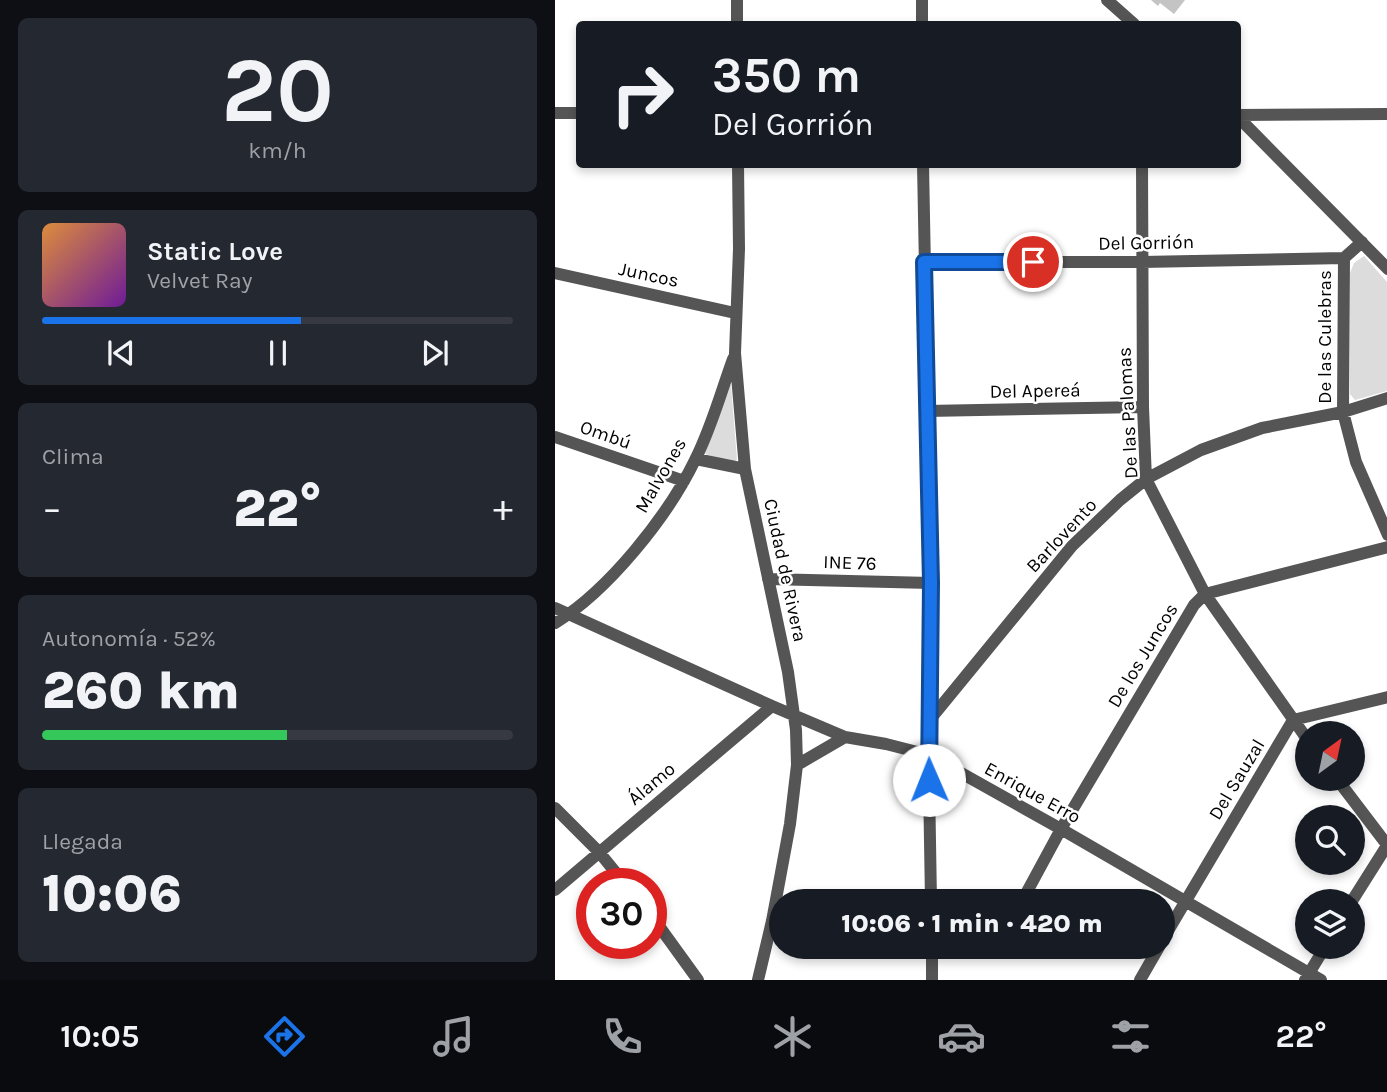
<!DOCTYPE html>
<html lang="es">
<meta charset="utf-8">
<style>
body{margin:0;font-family:Karla,sans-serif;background:#242831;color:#f1f3f6;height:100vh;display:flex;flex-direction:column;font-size:26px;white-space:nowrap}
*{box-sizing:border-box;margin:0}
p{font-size:23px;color:#9ea1a6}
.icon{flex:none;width:38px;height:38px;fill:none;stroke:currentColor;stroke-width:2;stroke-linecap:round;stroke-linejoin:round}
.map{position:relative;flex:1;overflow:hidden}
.side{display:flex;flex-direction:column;gap:18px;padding:18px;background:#0d0f14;width:555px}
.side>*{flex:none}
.guide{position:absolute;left:21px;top:21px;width:665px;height:147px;border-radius:7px;box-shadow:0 4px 10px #0003;background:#171b24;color:#f1f3f6;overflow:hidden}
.needle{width:46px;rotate:33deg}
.fabs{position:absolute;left:740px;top:721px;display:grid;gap:14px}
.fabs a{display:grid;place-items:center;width:70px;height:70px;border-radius:50%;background:#171b24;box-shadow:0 4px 10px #0003;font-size:35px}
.speed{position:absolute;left:21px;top:868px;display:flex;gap:14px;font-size:35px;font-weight:700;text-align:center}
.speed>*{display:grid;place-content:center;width:91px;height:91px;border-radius:50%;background:#171b24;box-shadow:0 4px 10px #0003;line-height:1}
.speed .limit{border:10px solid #d22;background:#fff;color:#111}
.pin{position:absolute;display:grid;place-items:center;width:60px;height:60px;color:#fff;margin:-30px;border:4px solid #fff;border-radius:50%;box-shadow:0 2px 7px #0007}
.me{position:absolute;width:77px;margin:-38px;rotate:359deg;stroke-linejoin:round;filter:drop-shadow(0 0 5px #0008)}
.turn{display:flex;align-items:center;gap:24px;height:147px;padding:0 21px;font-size:32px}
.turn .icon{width:91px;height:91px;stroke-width:2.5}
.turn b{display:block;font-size:49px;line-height:60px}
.big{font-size:52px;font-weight:800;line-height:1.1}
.side .card{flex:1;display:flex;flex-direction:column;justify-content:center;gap:10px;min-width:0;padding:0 24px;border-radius:10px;background:#242831}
.side .dial{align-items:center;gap:0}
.dial b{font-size:91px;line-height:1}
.song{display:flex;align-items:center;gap:21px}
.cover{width:84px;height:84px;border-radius:10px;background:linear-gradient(135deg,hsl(30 70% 55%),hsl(280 70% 35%))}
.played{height:7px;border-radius:4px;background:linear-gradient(90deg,#1a73e8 55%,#363941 55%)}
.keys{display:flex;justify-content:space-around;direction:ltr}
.heat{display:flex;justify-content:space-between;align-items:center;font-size:38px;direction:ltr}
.charge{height:10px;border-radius:5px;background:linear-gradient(90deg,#34c759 52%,#363941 0)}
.trip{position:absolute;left:214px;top:889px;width:406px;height:70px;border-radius:35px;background:#171b24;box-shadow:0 4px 10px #0003;font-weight:800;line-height:70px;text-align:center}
.tabs{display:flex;height:112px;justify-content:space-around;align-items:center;background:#090b0e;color:#9ea1a6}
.tabs .icon{width:49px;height:49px}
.tabs .selected{color:#1a73e8}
.tabs b{font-size:32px;color:#f1f3f6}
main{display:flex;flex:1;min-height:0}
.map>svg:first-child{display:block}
.green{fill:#dcdcdc}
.building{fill:#c4c4c4}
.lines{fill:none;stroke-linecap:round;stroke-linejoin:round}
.minor{stroke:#555;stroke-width:12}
.route-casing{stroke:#114b97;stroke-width:18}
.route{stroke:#1a73e8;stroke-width:12}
.labels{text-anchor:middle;stroke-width:5;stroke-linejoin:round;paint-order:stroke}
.street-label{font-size:19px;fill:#000;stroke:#fff}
</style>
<main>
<section class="side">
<div class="card dial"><b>20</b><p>km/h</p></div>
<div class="card">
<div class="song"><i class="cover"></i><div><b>Static Love</b><p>Velvet Ray</p></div></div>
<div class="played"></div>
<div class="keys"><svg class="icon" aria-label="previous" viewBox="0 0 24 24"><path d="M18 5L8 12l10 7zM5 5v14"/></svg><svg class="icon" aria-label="pause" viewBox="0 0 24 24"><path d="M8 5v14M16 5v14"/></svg><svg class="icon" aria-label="next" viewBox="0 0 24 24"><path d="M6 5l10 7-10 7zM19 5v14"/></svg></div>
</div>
<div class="card"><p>Clima</p>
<div class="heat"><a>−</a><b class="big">22°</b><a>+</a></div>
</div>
<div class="card"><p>Autonomía · 52%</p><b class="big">260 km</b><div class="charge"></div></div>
<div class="card"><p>Llegada</p><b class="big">10:06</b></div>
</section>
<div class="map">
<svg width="833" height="980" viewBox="0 0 833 980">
<rect width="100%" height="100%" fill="#fff"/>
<path class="green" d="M809,256L832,282V391L800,400L795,394V273L799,263Z
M176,385L182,460L177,462L150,454L173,386Z"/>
<path class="building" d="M596,0H630L619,14L605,3L603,6Z"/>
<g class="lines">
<path class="minor" d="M182,0V24
M367,0V24
M552,0L579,24
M0,113H24
M682,115L833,114
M682,116L833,269
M183,164L184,249L180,353L190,469L233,672L241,730L242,765L235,824L217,921L203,980
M368,164L376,583L373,722L376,901
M587,164L588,407L591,479L650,594L752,739
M789,258L788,412L801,462L833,535
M369,262H587L789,258L807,242
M0,273L180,313
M372,411L588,407
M0,437L129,481
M141,459L190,469
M213,579L376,583
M0,608L217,706L290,737L331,744L374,755L506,829L766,980
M0,623C53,591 113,516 140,460C156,429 166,392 178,359
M373,722L517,546L565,500L591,479L646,450L707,428L788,412L833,398
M242,765L290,737
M782,779L833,846
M0,808L44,852L70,884
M0,890L217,706
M467,901L506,829L639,605L650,594L833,547
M797,901L833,844
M96,915L143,980
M607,941L738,720L833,697
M377,947V980
M585,980L604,947
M750,980L770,947"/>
</g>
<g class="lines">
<defs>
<path id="route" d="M374,780L376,583L369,262H478"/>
</defs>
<use href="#route" class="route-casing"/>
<use href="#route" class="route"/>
</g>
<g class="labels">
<g class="street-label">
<text transform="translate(591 242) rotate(-1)" y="7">Del Gorrión</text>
<text transform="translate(94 274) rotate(12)" y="7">Juncos</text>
<text transform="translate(769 337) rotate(-90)" y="7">De las Culebras</text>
<text transform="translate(480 390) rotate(-1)" y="7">Del Apereá</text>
<text transform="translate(572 413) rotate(-93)" y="7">De las Palomas</text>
<text transform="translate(51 434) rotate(19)" y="7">Ombú</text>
<text transform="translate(105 475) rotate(-60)" y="7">Malvones</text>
<text transform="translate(506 535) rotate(-47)" y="7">Barlovento</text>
<text transform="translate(295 562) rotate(2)" y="7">INE 76</text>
<text transform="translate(231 570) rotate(78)" y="7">Ciudad de Rivera</text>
<text transform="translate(587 655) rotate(-59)" y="7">De los Juncos</text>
<text transform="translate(681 779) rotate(-59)" y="7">Del Sauzal</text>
<text transform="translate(96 783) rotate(-40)" y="7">Álamo</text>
<text transform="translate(478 792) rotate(29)" y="7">Enrique Erro</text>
</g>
</g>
</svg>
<div class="fabs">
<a><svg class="needle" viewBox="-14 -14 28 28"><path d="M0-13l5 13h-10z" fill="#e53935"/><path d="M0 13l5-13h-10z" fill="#9ea1a6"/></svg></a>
<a><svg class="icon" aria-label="search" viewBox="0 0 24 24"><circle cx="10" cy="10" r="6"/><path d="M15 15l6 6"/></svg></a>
<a><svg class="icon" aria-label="layers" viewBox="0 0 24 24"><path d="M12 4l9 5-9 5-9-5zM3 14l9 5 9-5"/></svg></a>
</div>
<div class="speed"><div class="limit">30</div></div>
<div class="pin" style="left:478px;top:262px;background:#d93025"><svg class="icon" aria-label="arrive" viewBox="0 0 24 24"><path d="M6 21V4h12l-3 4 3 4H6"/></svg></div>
<svg class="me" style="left:374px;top:780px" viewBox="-20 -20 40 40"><circle r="19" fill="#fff"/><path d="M0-13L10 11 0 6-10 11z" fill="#1a73e8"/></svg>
<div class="trip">10:06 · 1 min · 420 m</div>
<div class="guide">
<div class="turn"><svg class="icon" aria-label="right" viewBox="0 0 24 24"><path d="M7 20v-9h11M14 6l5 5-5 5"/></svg><div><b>350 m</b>Del Gorrión</div></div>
</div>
</div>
</main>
<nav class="tabs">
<b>10:05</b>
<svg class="icon selected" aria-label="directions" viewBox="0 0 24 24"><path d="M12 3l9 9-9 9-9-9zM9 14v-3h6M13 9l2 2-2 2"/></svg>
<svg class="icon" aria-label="music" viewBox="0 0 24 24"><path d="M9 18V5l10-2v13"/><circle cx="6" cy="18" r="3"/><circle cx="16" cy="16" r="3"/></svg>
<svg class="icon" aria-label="phone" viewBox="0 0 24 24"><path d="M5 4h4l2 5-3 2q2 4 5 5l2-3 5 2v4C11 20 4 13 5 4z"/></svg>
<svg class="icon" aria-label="climate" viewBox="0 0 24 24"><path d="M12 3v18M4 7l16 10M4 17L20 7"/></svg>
<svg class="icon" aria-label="car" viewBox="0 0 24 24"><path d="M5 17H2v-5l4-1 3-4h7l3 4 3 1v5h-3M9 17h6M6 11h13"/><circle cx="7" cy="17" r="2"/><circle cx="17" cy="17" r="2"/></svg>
<svg class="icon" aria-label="filters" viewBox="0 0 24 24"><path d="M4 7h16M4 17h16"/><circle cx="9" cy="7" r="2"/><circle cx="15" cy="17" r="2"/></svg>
<b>22°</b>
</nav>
